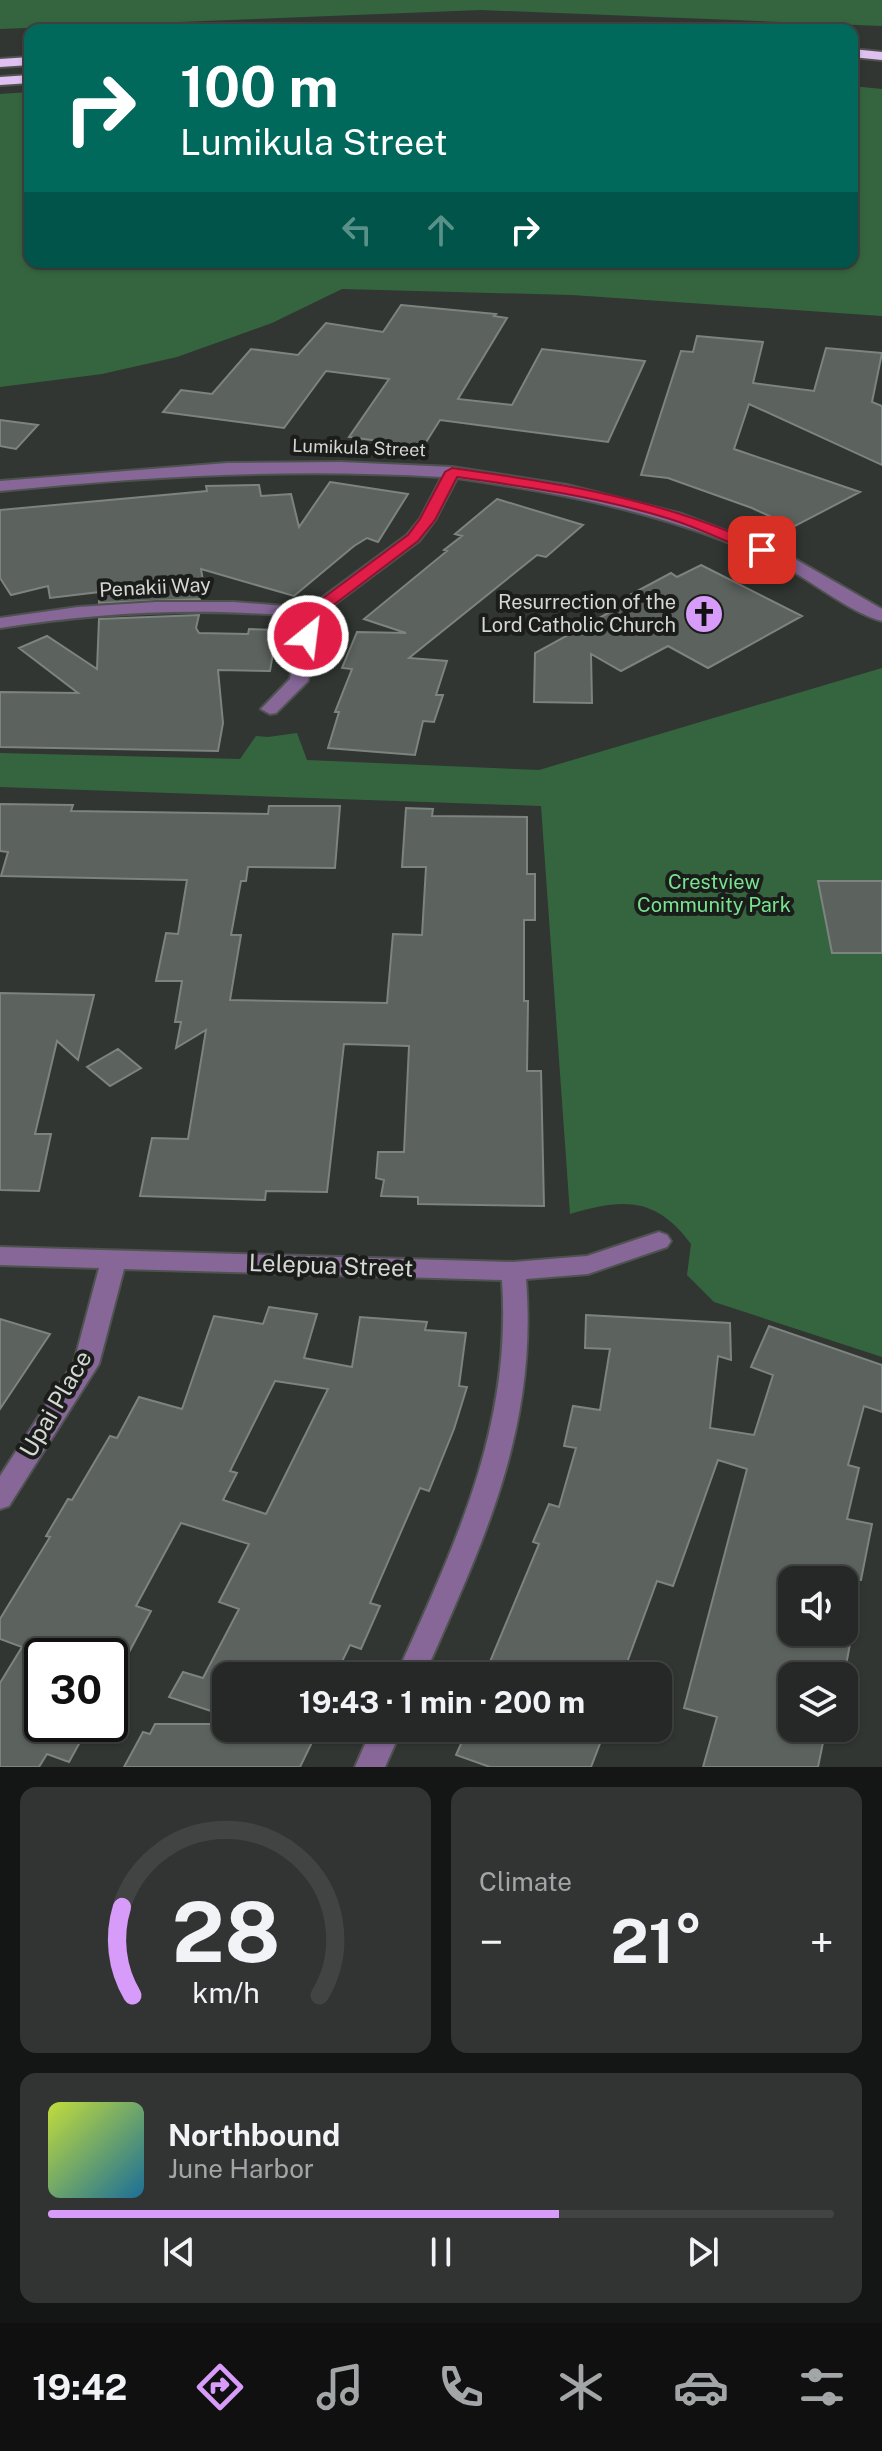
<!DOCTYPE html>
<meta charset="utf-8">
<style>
body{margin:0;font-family:"Public Sans",sans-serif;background:#313432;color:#f1f3f6;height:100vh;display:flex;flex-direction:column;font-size:30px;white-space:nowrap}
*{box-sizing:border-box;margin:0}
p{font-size:26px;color:#a3a6a7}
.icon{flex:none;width:44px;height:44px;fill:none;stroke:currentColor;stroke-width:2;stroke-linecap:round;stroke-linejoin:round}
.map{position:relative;height:1767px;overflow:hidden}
.panel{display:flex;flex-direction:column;gap:20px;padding:20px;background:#141615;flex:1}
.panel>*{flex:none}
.top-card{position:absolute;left:24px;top:24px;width:834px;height:244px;border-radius:16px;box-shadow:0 2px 6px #0004,0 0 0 2px #424443;background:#00695c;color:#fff;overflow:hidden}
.buttons{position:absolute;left:778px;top:1566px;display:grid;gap:16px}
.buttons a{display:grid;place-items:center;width:80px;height:80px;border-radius:16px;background:#252826;box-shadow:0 2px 6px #0004,0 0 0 2px #424443;font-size:40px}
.speed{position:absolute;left:24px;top:1638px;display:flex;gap:16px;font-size:40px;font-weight:700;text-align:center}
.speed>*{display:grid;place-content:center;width:104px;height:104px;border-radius:50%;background:#252826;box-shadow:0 2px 6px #0004,0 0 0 2px #424443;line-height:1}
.speed .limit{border:4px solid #111;border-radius:12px;background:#fff;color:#111}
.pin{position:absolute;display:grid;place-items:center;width:68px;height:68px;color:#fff;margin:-34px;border-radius:16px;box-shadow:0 4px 12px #0006}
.me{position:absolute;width:88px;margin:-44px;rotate:29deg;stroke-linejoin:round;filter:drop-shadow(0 0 6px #0008)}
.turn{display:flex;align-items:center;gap:28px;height:168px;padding:0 24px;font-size:36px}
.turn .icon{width:104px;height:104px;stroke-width:2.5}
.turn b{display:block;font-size:56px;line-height:68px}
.lanes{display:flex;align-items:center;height:76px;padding:0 24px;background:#0003;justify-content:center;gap:40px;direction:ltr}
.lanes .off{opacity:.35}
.big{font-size:60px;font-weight:700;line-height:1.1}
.panel .card{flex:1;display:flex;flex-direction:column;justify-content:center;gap:12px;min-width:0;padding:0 28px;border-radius:16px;background:#313432}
.panel .dial{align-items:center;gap:0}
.dial svg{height:208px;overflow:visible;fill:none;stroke:#424443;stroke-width:7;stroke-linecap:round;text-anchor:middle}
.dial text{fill:#f1f3f6;stroke:none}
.song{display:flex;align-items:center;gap:24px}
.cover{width:96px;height:96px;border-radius:12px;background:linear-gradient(135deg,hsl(70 70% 55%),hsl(200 70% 35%))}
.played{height:8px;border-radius:4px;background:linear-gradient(90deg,#d79bf9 65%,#424443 65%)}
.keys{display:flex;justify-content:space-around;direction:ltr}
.heat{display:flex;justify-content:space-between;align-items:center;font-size:44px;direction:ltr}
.panel .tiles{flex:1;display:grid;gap:20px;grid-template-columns:1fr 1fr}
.card:last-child{grid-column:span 2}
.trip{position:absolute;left:212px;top:1662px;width:460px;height:80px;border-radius:16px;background:#252826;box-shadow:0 2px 6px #0004,0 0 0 2px #424443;font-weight:700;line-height:80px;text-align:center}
.menu{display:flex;height:128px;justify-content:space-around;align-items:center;background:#0f100f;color:#a3a6a7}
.menu .icon{width:56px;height:56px}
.menu .selected{color:#d79bf9}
.menu b{font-size:36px;color:#f1f3f6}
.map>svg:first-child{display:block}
.green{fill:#35653f}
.building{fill:#5c625d;stroke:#7d837e;stroke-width:2;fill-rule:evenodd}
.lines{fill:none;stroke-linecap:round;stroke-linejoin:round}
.minor-casing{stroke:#4e534f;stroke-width:4}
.highway-casing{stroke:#4e534f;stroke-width:4}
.minor{fill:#866798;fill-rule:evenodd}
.highway{fill:#dfc0f1;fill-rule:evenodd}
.route{fill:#e11d48;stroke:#92132f;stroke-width:2}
.labels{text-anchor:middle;stroke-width:8;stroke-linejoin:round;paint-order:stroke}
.far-street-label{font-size:18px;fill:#d4d7d4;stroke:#1b1d1b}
.street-label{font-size:20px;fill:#d4d7d4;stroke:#1b1d1b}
.poi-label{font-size:20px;fill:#d4d7d4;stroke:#1b1d1b;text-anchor:end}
.park-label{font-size:20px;fill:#78e38f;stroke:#1b1d1b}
.near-street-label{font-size:24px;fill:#d4d7d4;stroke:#1b1d1b}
</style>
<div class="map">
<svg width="882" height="1767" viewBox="0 0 882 1767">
<rect width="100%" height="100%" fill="#313632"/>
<path class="green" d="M0,0H882V26L481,10L0,29Z
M852,86L882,89V316L572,295L342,289L272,323L177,357L102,374L0,387V94L30,92V262H852Z
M882,668V1357L714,1302L687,1275L691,1244C656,1197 624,1198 570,1214L541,806L0,787V753L240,759L256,736L268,737L297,733L307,760L539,770Z"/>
<path class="building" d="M401,305L496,314L494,316L507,318L458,399L512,405L542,349L645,361L608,442L440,420L423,447L349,437L389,379L326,371L284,428L163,412L181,390L212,394L251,349L298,355L326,323L383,332Z
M697,336L763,342L753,383L814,391L826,348L882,353L872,402L882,406V465L749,404L734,449L860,492L793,527L752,508L668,478L641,475L681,351L693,352Z
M0,420L38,425L16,449L0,446Z
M330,482L408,494L378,542L367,538L354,546L294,596L201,569L204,587H200V599L99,603L100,592L50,598L48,586L11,595L0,578V510L207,491L206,486L259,485L261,496L291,494L299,527Z
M497,499L583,525L546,557L537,555L409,658L447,661L436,695H443L434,722L423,721L415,755L328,748L339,712H335L352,669L342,668L357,632L406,633L364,619L447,551L444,550L462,536L455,534Z
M701,565L802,616L708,668L668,646L621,671L591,654L592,703L534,702L535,653L632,600L626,597L671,573L677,577Z
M199,615L196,628L199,633L248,634L249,629L277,630L270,671L218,670L223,723L218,751L0,747V692L78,693L19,648L47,636L97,669L99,619Z
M0,804L73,805L71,811L268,814L269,806H340L335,868L248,867L246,881H241L231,935H241L230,1000L387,1003L393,934L422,935L426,867H402L406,808L433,809L432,816L527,817V874H535V920H524V1001H528L527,1071H541L544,1206L418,1204V1197L381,1196L384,1180L376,1178L378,1152H404L409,1046L344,1044L327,1192L266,1191L265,1200L140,1196L152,1138L188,1139L206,1030L176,1048L181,1022H175L182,981H156L166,933L178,934L187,880L1,876L8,852L0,851Z
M818,881H882V953H832Z
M0,993L94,995L78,1060L57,1041L35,1134H51L39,1191L0,1190Z
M118,1049L141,1068L110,1086L87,1067Z
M269,1307L317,1314L304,1358L352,1367L360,1317L427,1322L425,1330L466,1333L459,1386L467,1387L454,1429L429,1491L420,1488L370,1603L380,1606L361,1649L350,1645L335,1676H226V1716L169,1697L183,1672L203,1678L239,1609L219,1602L249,1544L181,1523L136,1606L151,1611L127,1656H42V1724H90L69,1762L47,1754L39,1767H0V1683L22,1647L0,1639V1619L50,1537L46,1536L68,1499L72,1500L110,1436L117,1438L139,1397L182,1409L214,1316L263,1324ZM275,1381L328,1389L266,1514L223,1500L237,1473L230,1471Z
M586,1315L730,1323L731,1360L718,1356L710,1428L754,1435L773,1375L751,1367L769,1326L882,1365V1412L864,1406L848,1465L859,1468L847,1519L872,1524L861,1580H792V1632H838L837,1635L851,1639L844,1676H792V1728H826L818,1767H703L717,1717L684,1708L747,1469L718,1460L673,1586L657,1581L622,1676H484L539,1544L533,1542L549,1504L559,1507L576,1448L564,1446L573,1406L600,1410L610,1349L585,1348Z
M0,1319L50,1334L0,1409Z
M155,1724H226V1728H319L300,1767H124L143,1732L150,1734Z
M468,1728H606L591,1767H490L456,1755Z"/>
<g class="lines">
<defs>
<path id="minor" d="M341,462L452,467L567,485L682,514L788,555L882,609V621C849,613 808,577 775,562C671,514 569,494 457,478L435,520L419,541L320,615L308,681L276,713L270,714L261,709L290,679L303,617C201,607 101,612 0,628V618L78,607L156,602H234L308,608L407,535L420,519L442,477C291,468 150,476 0,491V481L227,463Z
M659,1232L667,1235L671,1241L667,1247L588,1274L526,1279C538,1430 483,1542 424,1676H396C455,1544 512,1428 502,1280L124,1269L99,1364L9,1506L0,1509V1476L74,1362L99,1268L0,1265V1247L513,1262L587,1256Z
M372,1728H402L385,1767H355Z"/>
<path id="highway" d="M852,49L882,52V60L852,57Z
M30,57V65L0,67V59Z
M30,75V83L0,85V77Z"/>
</defs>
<use href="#minor" class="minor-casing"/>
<use href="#highway" class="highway-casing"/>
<use href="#minor" class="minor"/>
<use href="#highway" class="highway"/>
</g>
<path class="route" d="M452,468C545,481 637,495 725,530C739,536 758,540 769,550L767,554H756C728,542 699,528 670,519C600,497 528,487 457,477L435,520L418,541L320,615L313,639H302L300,636L307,610L408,535L420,519L445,472Z"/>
<defs>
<symbol id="church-disc" viewBox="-11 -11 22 22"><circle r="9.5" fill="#d79bf9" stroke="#1b1d1b"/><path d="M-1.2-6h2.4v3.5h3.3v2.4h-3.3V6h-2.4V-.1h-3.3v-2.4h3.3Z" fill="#111"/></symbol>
</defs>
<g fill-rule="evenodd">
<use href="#church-disc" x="682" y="592" width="44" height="44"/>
</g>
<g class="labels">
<g class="far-street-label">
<text transform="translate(359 448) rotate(2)" y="6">Lumikula Street</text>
</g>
<g class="street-label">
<text transform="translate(155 587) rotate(-3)" y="7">Penakii Way</text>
</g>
<g class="poi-label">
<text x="676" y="609">Resurrection of the<tspan x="676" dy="23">Lord Catholic Church</tspan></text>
</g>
<g class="park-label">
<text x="714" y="889">Crestview<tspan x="714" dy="23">Community Park</tspan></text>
</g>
<g class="near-street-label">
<text transform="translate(331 1266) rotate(2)" y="8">Lelepua Street</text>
<text transform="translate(56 1404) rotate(-60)" y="8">Upai Place</text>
</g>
</g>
</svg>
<div class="buttons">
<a><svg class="icon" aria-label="sound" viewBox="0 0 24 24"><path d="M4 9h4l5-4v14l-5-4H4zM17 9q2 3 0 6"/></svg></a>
<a><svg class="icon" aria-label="layers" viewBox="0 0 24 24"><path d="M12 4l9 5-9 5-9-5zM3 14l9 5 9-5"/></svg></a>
</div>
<div class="speed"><div class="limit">30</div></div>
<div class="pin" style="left:762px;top:550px;background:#d93025"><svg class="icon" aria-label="arrive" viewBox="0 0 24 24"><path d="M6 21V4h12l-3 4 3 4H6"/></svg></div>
<svg class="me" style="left:308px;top:636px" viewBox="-20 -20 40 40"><circle r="17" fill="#e11d48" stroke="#fff" stroke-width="3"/><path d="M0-11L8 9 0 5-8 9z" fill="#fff"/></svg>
<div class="trip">19:43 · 1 min · 200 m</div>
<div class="top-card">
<div class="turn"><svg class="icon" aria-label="right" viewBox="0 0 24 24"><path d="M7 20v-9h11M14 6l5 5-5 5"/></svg><div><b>100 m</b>Lumikula Street</div></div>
<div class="lanes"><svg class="icon off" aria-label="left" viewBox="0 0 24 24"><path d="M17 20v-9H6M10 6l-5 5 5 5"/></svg><svg class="icon off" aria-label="ahead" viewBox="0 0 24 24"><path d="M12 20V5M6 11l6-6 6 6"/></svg><svg class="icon" aria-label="right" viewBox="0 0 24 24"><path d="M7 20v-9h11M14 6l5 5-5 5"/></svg></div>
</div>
</div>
<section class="panel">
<div class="tiles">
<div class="card dial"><svg viewBox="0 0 100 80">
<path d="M14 69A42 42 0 1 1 86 69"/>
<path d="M14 69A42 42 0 0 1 10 35" stroke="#d79bf9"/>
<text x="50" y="56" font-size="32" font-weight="700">28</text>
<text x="50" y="72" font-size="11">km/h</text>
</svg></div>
<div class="card"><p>Climate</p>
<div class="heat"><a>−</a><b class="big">21°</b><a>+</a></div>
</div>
<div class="card">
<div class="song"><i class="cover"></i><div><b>Northbound</b><p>June Harbor</p></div></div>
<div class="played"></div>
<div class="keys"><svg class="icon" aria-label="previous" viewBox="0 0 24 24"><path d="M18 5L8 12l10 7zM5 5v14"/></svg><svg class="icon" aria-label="pause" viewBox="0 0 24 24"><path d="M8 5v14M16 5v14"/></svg><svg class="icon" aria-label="next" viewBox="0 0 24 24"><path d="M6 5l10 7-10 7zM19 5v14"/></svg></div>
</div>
</div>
</section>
<nav class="menu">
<b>19:42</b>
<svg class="icon selected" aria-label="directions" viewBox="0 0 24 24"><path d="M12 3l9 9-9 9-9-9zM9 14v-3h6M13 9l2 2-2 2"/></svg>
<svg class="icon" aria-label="music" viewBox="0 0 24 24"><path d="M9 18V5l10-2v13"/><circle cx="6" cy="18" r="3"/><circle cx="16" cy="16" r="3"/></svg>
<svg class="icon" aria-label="phone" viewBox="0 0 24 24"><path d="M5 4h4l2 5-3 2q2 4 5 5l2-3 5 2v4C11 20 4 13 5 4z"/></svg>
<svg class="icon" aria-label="climate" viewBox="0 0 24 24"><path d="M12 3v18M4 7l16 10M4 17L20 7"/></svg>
<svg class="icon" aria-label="car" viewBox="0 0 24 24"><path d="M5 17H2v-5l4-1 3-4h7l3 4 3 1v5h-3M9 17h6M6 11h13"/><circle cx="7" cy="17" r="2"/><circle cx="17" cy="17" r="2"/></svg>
<svg class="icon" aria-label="filters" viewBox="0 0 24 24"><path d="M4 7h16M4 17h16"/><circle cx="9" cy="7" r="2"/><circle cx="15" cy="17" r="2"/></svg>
</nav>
